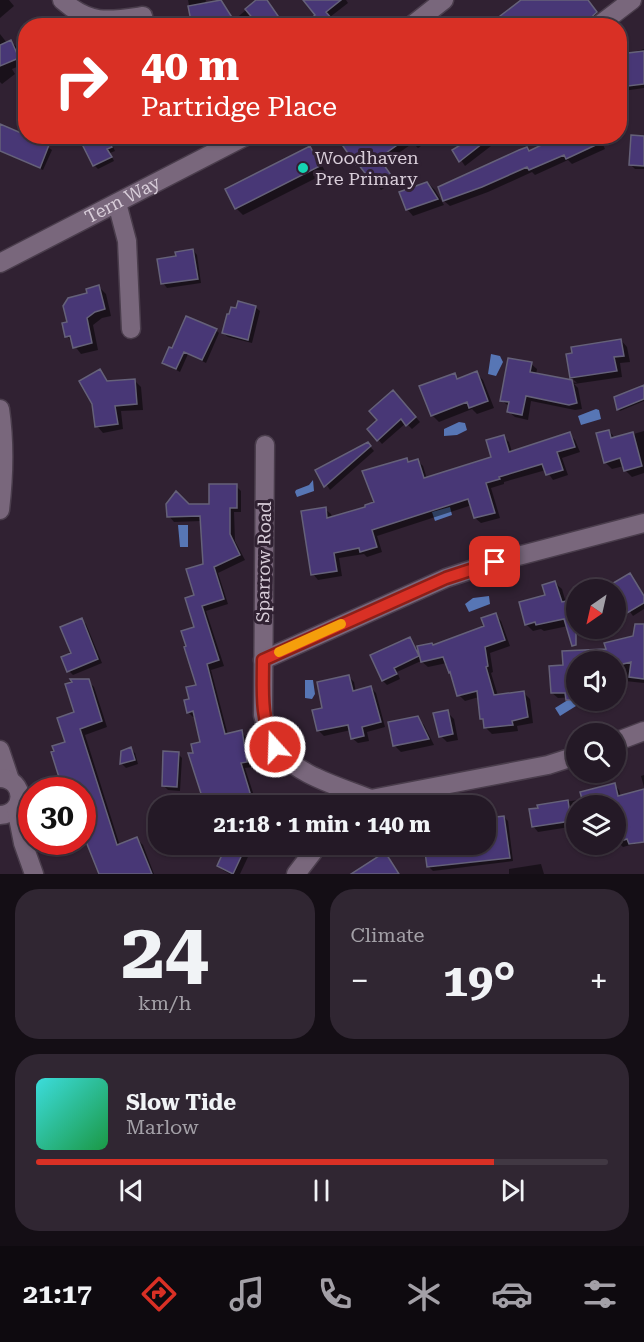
<!DOCTYPE html>
<meta charset="utf-8">
<style>
body{margin:0;font-family:"Roboto Serif",serif;background:#302632;color:#f1f3f6;height:100vh;display:flex;flex-direction:column;font-size:22px;white-space:nowrap}
*{box-sizing:border-box;margin:0}
p{font-size:20px;color:#a3a0a7}
.icon{flex:none;width:33px;height:33px;fill:none;stroke:currentColor;stroke-width:2;stroke-linecap:round;stroke-linejoin:round}
.map{position:relative;height:874px;overflow:hidden}
.details{display:flex;flex-direction:column;gap:15px;padding:15px;background:#140e15;flex:1}
.details>*{flex:none}
.hud{position:absolute;left:18px;top:18px;width:609px;height:126px;border-radius:24px;box-shadow:0 2px 4px #0004,0 0 0 2px #413843;background:#d93025;color:#fff;overflow:hidden}
.needle{width:39px;rotate:214deg}
.buttons{position:absolute;left:566px;top:579px;display:grid;gap:12px}
.buttons a{display:grid;place-items:center;width:60px;height:60px;border-radius:50%;background:#241926;box-shadow:0 2px 4px #0004,0 0 0 2px #413843;font-size:30px}
.speed{position:absolute;left:18px;top:777px;display:flex;gap:12px;font-size:30px;font-weight:700;text-align:center}
.speed>*{display:grid;place-content:center;width:78px;height:78px;border-radius:50%;background:#241926;box-shadow:0 2px 4px #0004,0 0 0 2px #413843;line-height:1}
.speed .limit{border:9px solid #d22;background:#fff;color:#111}
.pin{position:absolute;display:grid;place-items:center;width:51px;height:51px;color:#fff;margin:-26px;border-radius:12px;box-shadow:0 3px 9px #0006}
.me{position:absolute;width:66px;margin:-33px;rotate:340deg;stroke-linejoin:round;filter:drop-shadow(0 0 4px #0008)}
.turn{display:flex;align-items:center;gap:21px;height:126px;padding:0 24px;font-size:27px}
.turn .icon{width:78px;height:78px;stroke-width:2.5}
.turn b{display:block;font-size:42px;line-height:51px}
.big{font-size:45px;font-weight:700;line-height:1.1}
.details .card{flex:1;display:flex;flex-direction:column;justify-content:center;gap:9px;min-width:0;padding:0 21px;border-radius:24px;background:#302632}
.details .dial{align-items:center;gap:0}
.dial b{font-size:78px;line-height:1}
.song{display:flex;align-items:center;gap:18px}
.cover{width:72px;height:72px;border-radius:9px;background:linear-gradient(135deg,hsl(180 70% 55%),hsl(140 70% 35%))}
.played{height:6px;border-radius:3px;background:linear-gradient(90deg,#d93025 80%,#413843 80%)}
.keys{display:flex;justify-content:space-around;direction:ltr}
.heat{display:flex;justify-content:space-between;align-items:center;font-size:33px;direction:ltr}
.details .tiles{flex:1;display:grid;gap:15px;grid-template-columns:1fr 1fr}
.card:last-child{grid-column:span 2}
.trip{position:absolute;left:148px;top:795px;width:348px;height:60px;border-radius:24px;background:#241926;box-shadow:0 2px 4px #0004,0 0 0 2px #413843;font-weight:700;line-height:60px;text-align:center}
.dock{display:flex;height:96px;justify-content:space-around;align-items:center;background:#0e0a0f;color:#a3a0a7}
.dock .icon{width:42px;height:42px}
.dock .on{color:#d93025}
.dock b{font-size:27px;color:#f1f3f6}
.map>svg:first-child{display:block}
.water{fill:#5776b5}
.shadow{fill:#0007}
.building{fill:#483776;stroke:#656179;stroke-width:1.5}
.lines{fill:none;stroke-linecap:round;stroke-linejoin:round}
.minor-casing{stroke:#4a3d4c;stroke-width:21}
.minor{stroke:#79677c;stroke-width:18}
.route-casing{stroke:#8d1f18;stroke-width:15}
.route{stroke:#d93025;stroke-width:10}
.slow{stroke:#f59e0b;stroke-width:10}
.poi-dot{fill:#15d5b3;stroke:#302132;stroke-width:2}
.labels{text-anchor:middle;stroke-width:6;stroke-linejoin:round;paint-order:stroke}
.poi-label{font-size:18px;fill:#d8cdd9;stroke:#302132;text-anchor:start}
.street-label{font-size:18px;fill:#d8cdd9;stroke:#302132}
</style>
<div class="map">
<svg width="644" height="874" viewBox="0 0 644 874">
<rect width="100%" height="100%" fill="#302132"/>
<path class="water" d="M491,354L500,356L503,362L496,376L488,374Z
M596,409L599,410L601,419L581,425L578,416Z
M459,422L465,423L467,430L457,435L444,436V429Z
M313,480L314,491L297,497L295,492L296,490L309,485Z
M450,507L452,515L435,521L432,512Z
M178,525H188V547H180Z
M489,596L490,604L469,612L465,604L473,598Z
M305,680H313L315,694L312,699L305,698Z
M571,698L576,706L560,716L555,708Z"/>
<path class="shadow" d="M0,0H9L14,6L0,18Z
M188,0H206L205,4L220,1L234,20L258,0H266L286,26H261L257,21L229,26H193Z
M305,0H346L348,3L330,17L318,15Z
M525,0H587L600,18L591,26H485L486,23L490,25Z
M0,34L7,43L11,42L17,47L24,64L12,69L15,74L2,84L0,82Z
M644,49V88L623,91L620,88V55L637,53V51Z
M0,124L48,147L52,150L43,170L9,155L5,152L0,141Z
M91,136H108L115,151L110,153L114,161L98,169L94,165Z
M338,136H423L427,142L418,148L413,143L383,164L395,181L381,190L364,168L362,169L357,164Z
M478,136H504L465,166L454,150Z
M599,136L605,149L572,164L568,160L535,175L532,172L488,192L450,206L444,201L440,187L530,152Z
M644,138V169H635L631,165Z
M309,148L316,154L326,173L243,215L236,208Z
M428,183L435,190L444,205L413,216L407,209L401,193Z
M193,250L197,255L201,283L167,288L163,283L178,258Z
M99,287L106,294L111,316L102,318L93,325L98,350L81,354L67,336L69,323Z
M255,307L260,311L252,343L228,337L223,333Z
M216,330L219,333L206,363L188,354L180,372L163,363L172,350Z
M621,340L627,347L630,362L620,363L622,377L574,384L578,388L582,409L575,410L531,401L528,420L515,417L509,412L510,407L501,400L531,364L537,369L536,375L577,383L571,377Z
M100,371L109,383L135,381L141,387L143,410L121,411L123,429L103,433L97,426Z
M476,373L483,380L494,408L477,414L472,409L439,422L432,415L455,375L460,380Z
M644,388V401L620,411L618,409Z
M397,396L420,422L412,429L406,423L382,444L369,429L379,420Z
M609,431L616,439L644,431V473L632,477L625,470L624,466L612,469L605,462Z
M569,434L575,440L580,452L562,458L568,475L553,480L546,470L504,482V484L491,488L500,518L481,523L475,518L472,505L377,536L382,552L367,557L364,554L339,558L342,576L318,580L313,574L325,509L331,514L332,518L367,508L376,503L406,460L409,463L417,460L423,466L427,479L493,458L504,437L509,442L512,452Z
M368,444L374,451L330,490L317,470Z
M236,486L241,491V512H234L235,541L245,560L218,573L228,604L206,611L224,666L211,670L228,735L241,732L246,737L252,767L245,768L256,802L278,795L283,800L284,806H206L195,755L202,743L196,717H193L188,712L198,686L196,596L205,565L201,521L174,522L169,516L188,506H211Z
M630,575L644,596V609L633,616L615,590Z
M555,583L562,589L566,603L576,600V628H592L575,633L568,626L544,631L541,629L533,631L526,624Z
M495,615L501,621L510,646L490,653L493,672L491,673L498,696L524,693L530,699L533,723L517,726L518,731L492,734L486,728L485,722L482,719L479,697L465,701L459,695L453,675L447,663L428,667L421,661L397,672L400,679L387,685L383,681L372,656L409,639L416,648L432,644L433,646L486,627Z
M81,620L86,624L102,663L73,675L69,671Z
M644,625V683L615,680V662H576V697L558,698L552,693L565,667L564,653L608,650L643,635Z
M349,677L354,682L356,692L371,688L376,693L385,727L367,732L369,741L358,743L352,738L351,730L324,736L318,730L324,709Z
M88,681L94,687L107,727L85,735L120,846L137,839L143,845L154,874H101L86,820L82,821V790H64L53,753L67,743Z
M580,700H611V706L586,708Z
M447,712L454,719L458,740L447,742L441,736Z
M417,718L424,725L434,745L401,752L394,745Z
M130,749L135,753L138,764L126,768L122,764V752Z
M178,754L182,758L180,791L168,790L164,786Z
M644,775V787L641,776Z
M614,785L619,790L621,797L644,790L642,842L623,847L618,842L615,833V806H576V826L538,832L533,826L539,806L584,799Z
M504,817L508,821L513,861L433,871L429,867L486,844V830Z
M200,844H254L240,874H230L224,871L218,866L222,859Z
M541,864L544,874H509V869Z"/>
<path class="building" d="M221,0L233,19L192,26L188,6Z
M256,0H267L285,26H259L245,9Z
M303,0H341L326,12L338,26H303L315,15Z
M521,0H588L597,12L582,26H487Z
M11,40L19,58L0,66V45Z
M644,51V84L620,87V54Z
M0,124L49,145L40,168L0,151Z
M631,135L644,136V166L629,165Z
M78,136H107L112,147L107,149L112,157L93,166Z
M336,136H410L379,158L391,175L375,186L358,164L356,165Z
M475,136H492L459,162L452,150Z
M560,136H615L566,159L564,155L529,170L527,167L482,187L443,201L438,187L519,150L527,147L529,151Z
M310,146L320,166L235,209L225,189Z
M427,182L438,199L406,210L399,192Z
M193,249L198,279L161,284L157,259L176,256L175,252Z
M99,285L105,309L95,312L87,318L92,343L73,348L70,336L65,337L62,323L67,322L63,306L68,298L87,293L86,289Z
M238,301L256,306L248,340L222,333L227,314H229L231,307L236,308Z
M186,316L217,329L202,360L184,352L176,369L162,363L169,347L172,348Z
M621,339L624,356L614,357L617,371L570,378L566,354L572,353L571,347Z
M508,358L532,362L530,372L572,380L577,403L569,405L526,396L522,415L507,412L509,402L500,401Z
M100,369L107,381L135,379L137,404L115,406L118,424L95,427L92,404L79,381Z
M477,371L488,401L469,408L467,402L431,416L419,386L455,373L457,379Z
M644,385V399L617,410L614,397Z
M393,390L416,417L406,426L401,419L377,441L367,429L377,420L369,411Z
M609,430L611,438L633,432L642,466L624,471L620,458L604,463L596,433Z
M570,432L575,447L557,452L563,470L546,475L542,464L499,477L500,479L486,483L495,513L474,518L468,499L372,530L377,547L360,552L359,548L334,553L337,571L311,575L301,511L326,507L327,518L365,507V505L374,502L362,471L407,458L408,462L418,459L424,478L491,457L486,440L504,435L509,452Z
M368,442L371,446L324,487L315,470Z
M209,484H237V508H230V534L240,555L214,567L224,599L202,606L219,660L207,664L225,734L242,730L247,762L241,763L254,806H205L188,753H193L191,744L200,742L193,711L187,713L184,700L189,699L186,687L196,685L184,647L186,646L181,631L194,627L185,598L194,595L186,569L203,564L200,516L167,517L166,504L176,491L189,504H209Z
M630,573L644,596V603L627,613L615,593V590L610,585Z
M555,581L562,602L576,599V645L572,646L564,619L536,625L535,622L525,625L519,602L545,595L542,585Z
M496,613L505,640L485,647L488,666L486,667L494,695L524,691L528,717L512,721L513,725L484,728L483,719H480L477,691L457,696L450,672L449,673L443,657L421,662L417,646L432,643L433,645L484,626L481,618Z
M82,618L98,659L67,672L61,657L71,653L60,627Z
M635,624H644V679L629,677L631,662L615,666V662H576V700H566L565,693H551L549,666L563,665L562,651L606,649L604,643L633,636Z
M410,637L419,656L394,668L397,674L382,681L370,655Z
M349,675L353,691L371,686L381,722L362,727L364,736L351,739L348,725L317,731L312,710L322,708L317,682Z
M70,679H89L102,721L80,729L117,845L137,837L152,874H99L85,839L89,838L82,815V790H63L51,752L54,751L52,746L65,742L57,718L74,712L65,684L72,682Z
M448,710L453,734L439,737L433,713Z
M418,716L429,739L393,746L388,722Z
M131,747L135,760L120,764L121,751Z
M163,751L179,752L177,787L162,786Z
M615,783L618,796L644,789V842L629,844L627,839L615,843V806H584L580,792Z
M568,800L571,821L532,827L529,809L538,808L537,805Z
M504,816L510,858L427,867L424,844H486V818Z
M196,844H247L233,874L217,866L221,857Z
M385,852L399,874H351Z"/>
<g class="lines">
<defs>
<g id="minor">
<path d="M62,0C90,25 109,21 143,16"/>
<path d="M411,26L444,0"/>
<path d="M598,26L632,0"/>
<path d="M117,203L127,241L131,329"/>
<path id="s1" d="M0,263L246,136"/>
<path d="M0,409C5,443 4,476 0,510"/>
<path d="M265,445L263,715C266,725 268,736 274,745C292,774 341,787 371,799"/>
<path d="M263,660L446,578L495,562L644,523"/>
<path d="M615,742L644,731"/>
<path d="M0,750L10,780"/>
<path d="M0,778C26,779 26,814 0,815"/>
<path d="M363,805L371,799L548,765L576,756"/>
<path d="M16,808L23,843L34,874"/>
<path d="M296,874L319,844"/>
</g>
</defs>
<use href="#minor" class="minor-casing"/>
<use href="#minor" class="minor"/>
</g>
<g class="lines">
<defs>
<path id="route" d="M275,747C260,719 263,690 263,660L446,578L495,562"/>
</defs>
<use href="#route" class="route-casing"/>
<use href="#route" class="route"/>
<path class="slow" d="M279,652L341,624"/>
</g>
<circle class="poi-dot" cx="303" cy="168" r="6"/>
<g class="labels">
<g class="poi-label">
<text x="315" y="164">Woodhaven<tspan x="315" dy="21">Pre Primary</tspan></text>
</g>
<g class="street-label">
<text dy="6" stroke="none"><textPath href="#s1" startOffset="138">Tern Way</textPath></text>
<text transform="translate(264 562) rotate(-89)" y="6">Sparrow Road</text>
</g>
</g>
</svg>
<div class="buttons">
<a><svg class="needle" viewBox="-14 -14 28 28"><path d="M0-13l5 13h-10z" fill="#e53935"/><path d="M0 13l5-13h-10z" fill="#a3a0a7"/></svg></a>
<a><svg class="icon" aria-label="sound" viewBox="0 0 24 24"><path d="M4 9h4l5-4v14l-5-4H4zM17 9q2 3 0 6"/></svg></a>
<a><svg class="icon" aria-label="search" viewBox="0 0 24 24"><circle cx="10" cy="10" r="6"/><path d="M15 15l6 6"/></svg></a>
<a><svg class="icon" aria-label="layers" viewBox="0 0 24 24"><path d="M12 4l9 5-9 5-9-5zM3 14l9 5 9-5"/></svg></a>
</div>
<div class="speed"><div class="limit">30</div></div>
<div class="pin" style="left:495px;top:562px;background:#d93025"><svg class="icon" aria-label="arrive" viewBox="0 0 24 24"><path d="M6 21V4h12l-3 4 3 4H6"/></svg></div>
<svg class="me" style="left:275px;top:747px" viewBox="-20 -20 40 40"><circle r="17" fill="#d93025" stroke="#fff" stroke-width="3"/><path d="M0-11L8 9 0 5-8 9z" fill="#fff"/></svg>
<div class="trip">21:18 · 1 min · 140 m</div>
<div class="hud">
<div class="turn"><svg class="icon" aria-label="right" viewBox="0 0 24 24"><path d="M7 20v-9h11M14 6l5 5-5 5"/></svg><div><b>40 m</b>Partridge Place</div></div>
</div>
</div>
<section class="details">
<div class="tiles">
<div class="card dial"><b>24</b><p>km/h</p></div>
<div class="card"><p>Climate</p>
<div class="heat"><a>−</a><b class="big">19°</b><a>+</a></div>
</div>
<div class="card">
<div class="song"><i class="cover"></i><div><b>Slow Tide</b><p>Marlow</p></div></div>
<div class="played"></div>
<div class="keys"><svg class="icon" aria-label="previous" viewBox="0 0 24 24"><path d="M18 5L8 12l10 7zM5 5v14"/></svg><svg class="icon" aria-label="pause" viewBox="0 0 24 24"><path d="M8 5v14M16 5v14"/></svg><svg class="icon" aria-label="next" viewBox="0 0 24 24"><path d="M6 5l10 7-10 7zM19 5v14"/></svg></div>
</div>
</div>
</section>
<nav class="dock">
<b>21:17</b>
<svg class="icon on" aria-label="directions" viewBox="0 0 24 24"><path d="M12 3l9 9-9 9-9-9zM9 14v-3h6M13 9l2 2-2 2"/></svg>
<svg class="icon" aria-label="music" viewBox="0 0 24 24"><path d="M9 18V5l10-2v13"/><circle cx="6" cy="18" r="3"/><circle cx="16" cy="16" r="3"/></svg>
<svg class="icon" aria-label="phone" viewBox="0 0 24 24"><path d="M5 4h4l2 5-3 2q2 4 5 5l2-3 5 2v4C11 20 4 13 5 4z"/></svg>
<svg class="icon" aria-label="climate" viewBox="0 0 24 24"><path d="M12 3v18M4 7l16 10M4 17L20 7"/></svg>
<svg class="icon" aria-label="car" viewBox="0 0 24 24"><path d="M5 17H2v-5l4-1 3-4h7l3 4 3 1v5h-3M9 17h6M6 11h13"/><circle cx="7" cy="17" r="2"/><circle cx="17" cy="17" r="2"/></svg>
<svg class="icon" aria-label="filters" viewBox="0 0 24 24"><path d="M4 7h16M4 17h16"/><circle cx="9" cy="7" r="2"/><circle cx="15" cy="17" r="2"/></svg>
</nav>
